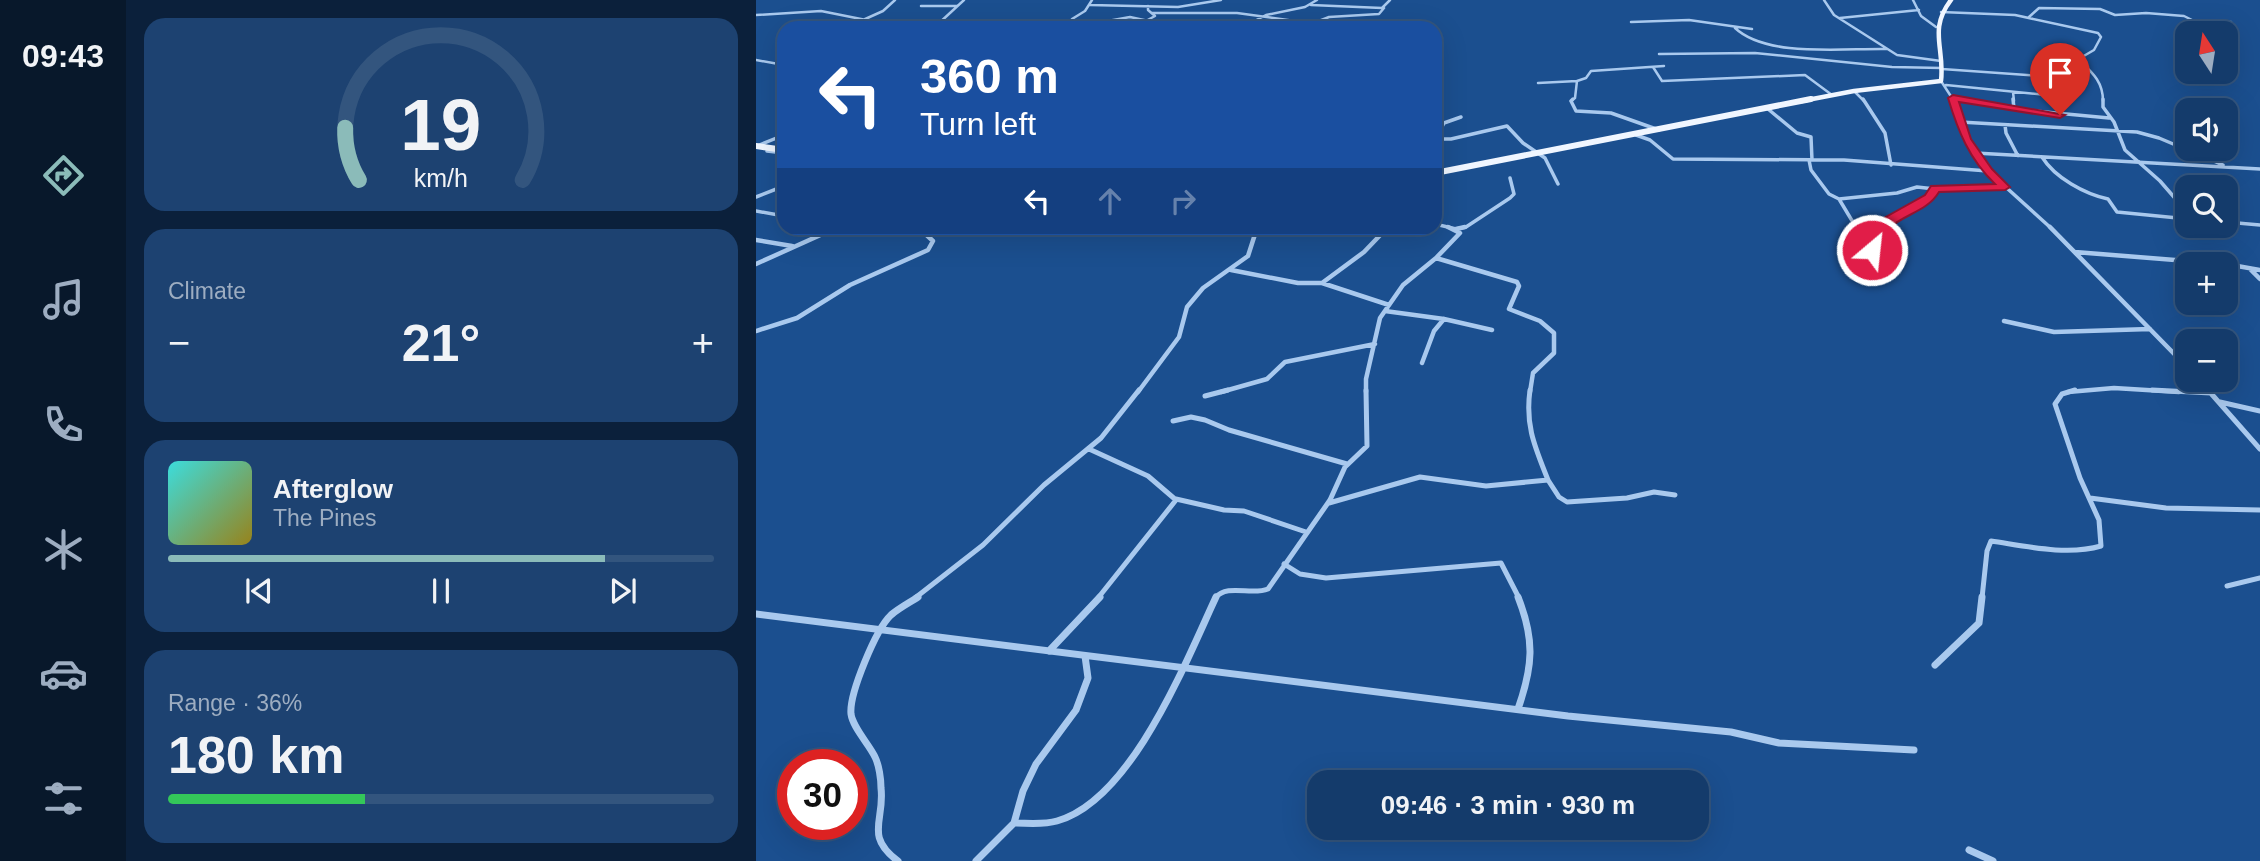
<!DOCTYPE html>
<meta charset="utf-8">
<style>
body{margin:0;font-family:Arial,sans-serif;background:#1d4271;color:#f1f3f6;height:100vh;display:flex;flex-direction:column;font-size:26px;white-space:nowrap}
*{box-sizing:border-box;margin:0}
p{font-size:23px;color:#9dadc1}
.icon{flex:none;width:38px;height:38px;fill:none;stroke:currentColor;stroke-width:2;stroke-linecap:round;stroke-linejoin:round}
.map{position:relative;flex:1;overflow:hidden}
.side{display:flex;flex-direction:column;gap:18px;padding:18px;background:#0b203b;width:630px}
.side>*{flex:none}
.banner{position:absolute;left:21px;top:21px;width:665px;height:214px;border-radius:21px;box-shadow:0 7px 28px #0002,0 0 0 2px #33557e;background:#1a4fa0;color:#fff;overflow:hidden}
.needle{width:46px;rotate:348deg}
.tools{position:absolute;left:1419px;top:21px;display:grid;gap:14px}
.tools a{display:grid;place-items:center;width:63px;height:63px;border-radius:14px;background:#143b6b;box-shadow:0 7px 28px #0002,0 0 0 2px #33557e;font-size:35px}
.speed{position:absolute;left:21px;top:749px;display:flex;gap:14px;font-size:35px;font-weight:700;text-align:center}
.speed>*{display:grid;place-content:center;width:91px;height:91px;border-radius:50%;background:#143b6b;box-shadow:0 7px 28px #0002,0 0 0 2px #33557e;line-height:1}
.speed .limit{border:10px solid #d22;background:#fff;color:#111}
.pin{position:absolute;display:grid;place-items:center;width:60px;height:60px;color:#fff;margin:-72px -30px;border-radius:50% 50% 50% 0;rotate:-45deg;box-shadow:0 0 7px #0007}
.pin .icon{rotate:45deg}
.me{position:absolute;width:77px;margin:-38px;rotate:28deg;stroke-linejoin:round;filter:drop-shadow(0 0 5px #0008)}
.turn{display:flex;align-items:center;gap:24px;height:147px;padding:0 28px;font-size:32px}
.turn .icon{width:91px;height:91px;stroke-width:2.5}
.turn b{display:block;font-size:49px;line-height:60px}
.lanes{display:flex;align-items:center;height:66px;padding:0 28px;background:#0003;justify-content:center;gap:35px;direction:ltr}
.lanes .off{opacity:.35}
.big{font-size:52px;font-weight:700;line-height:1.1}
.side .tile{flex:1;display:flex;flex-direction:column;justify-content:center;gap:10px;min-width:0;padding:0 24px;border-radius:21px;background:#1d4271}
.side .dial{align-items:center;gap:0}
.dial svg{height:182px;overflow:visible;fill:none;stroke:#33557e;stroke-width:7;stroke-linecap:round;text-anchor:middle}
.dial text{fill:#f1f3f6;stroke:none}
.song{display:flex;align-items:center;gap:21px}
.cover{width:84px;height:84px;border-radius:10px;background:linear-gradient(135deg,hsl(180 70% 55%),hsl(50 70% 35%))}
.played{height:7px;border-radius:4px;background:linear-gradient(90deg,#8bbbb9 80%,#33557e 80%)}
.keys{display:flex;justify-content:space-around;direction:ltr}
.heat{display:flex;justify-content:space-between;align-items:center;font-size:38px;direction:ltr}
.charge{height:10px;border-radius:5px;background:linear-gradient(90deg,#34c759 36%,#33557e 0)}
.trip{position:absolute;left:551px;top:770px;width:402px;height:70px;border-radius:21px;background:#143b6b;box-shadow:0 7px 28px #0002,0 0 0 2px #33557e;font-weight:700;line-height:70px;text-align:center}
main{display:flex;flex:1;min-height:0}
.menu{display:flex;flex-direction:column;width:126px;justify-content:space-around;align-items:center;background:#08182b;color:#9dadc1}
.menu .icon{width:49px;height:49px}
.menu .active{color:#8bbbb9}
.menu b{font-size:32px;color:#f1f3f6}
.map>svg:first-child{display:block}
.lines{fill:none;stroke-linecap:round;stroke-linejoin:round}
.street-far4{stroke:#a9c9ee;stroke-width:2.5}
.street-far3{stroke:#a9c9ee;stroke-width:3.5}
.street-far2{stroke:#a9c9ee;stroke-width:4.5}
.street-far1{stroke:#a9c9ee;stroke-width:5}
.street{stroke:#a9c9ee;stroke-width:7}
.primary-far1{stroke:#f0f6ff;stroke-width:4.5}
.primary{stroke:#f0f6ff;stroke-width:6}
.route{fill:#e11d48;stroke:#92132f;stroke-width:2}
</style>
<main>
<nav class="menu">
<b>09:43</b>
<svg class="icon active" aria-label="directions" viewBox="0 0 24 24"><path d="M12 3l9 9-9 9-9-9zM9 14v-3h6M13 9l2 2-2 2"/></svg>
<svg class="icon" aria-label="music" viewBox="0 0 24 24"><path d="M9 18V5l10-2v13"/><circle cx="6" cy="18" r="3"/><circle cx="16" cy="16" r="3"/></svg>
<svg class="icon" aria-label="phone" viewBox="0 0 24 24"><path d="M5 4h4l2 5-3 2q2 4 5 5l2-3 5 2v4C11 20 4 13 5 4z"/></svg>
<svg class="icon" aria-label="climate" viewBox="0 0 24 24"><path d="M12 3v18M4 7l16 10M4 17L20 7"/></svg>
<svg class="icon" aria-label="car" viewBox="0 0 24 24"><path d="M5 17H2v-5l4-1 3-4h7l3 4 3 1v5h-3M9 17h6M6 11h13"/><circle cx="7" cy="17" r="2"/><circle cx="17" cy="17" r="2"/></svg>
<svg class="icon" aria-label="filters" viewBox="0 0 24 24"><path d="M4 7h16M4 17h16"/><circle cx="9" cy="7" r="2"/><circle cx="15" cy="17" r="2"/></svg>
</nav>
<section class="side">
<div class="tile dial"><svg viewBox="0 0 100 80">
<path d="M14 69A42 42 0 1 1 86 69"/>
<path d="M14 69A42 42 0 0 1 8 46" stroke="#8bbbb9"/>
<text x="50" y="56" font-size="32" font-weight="700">19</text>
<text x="50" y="72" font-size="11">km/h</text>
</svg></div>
<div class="tile"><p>Climate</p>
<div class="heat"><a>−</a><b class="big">21°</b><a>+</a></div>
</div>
<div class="tile">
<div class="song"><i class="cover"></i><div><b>Afterglow</b><p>The Pines</p></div></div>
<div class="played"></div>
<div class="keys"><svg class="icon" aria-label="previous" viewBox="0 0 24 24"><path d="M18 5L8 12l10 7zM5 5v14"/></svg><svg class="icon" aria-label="pause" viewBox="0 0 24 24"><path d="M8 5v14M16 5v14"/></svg><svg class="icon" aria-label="next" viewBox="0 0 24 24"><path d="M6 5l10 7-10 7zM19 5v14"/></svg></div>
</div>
<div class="tile"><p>Range · 36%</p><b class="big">180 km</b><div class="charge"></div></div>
</section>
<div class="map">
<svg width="1504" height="861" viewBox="0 0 1504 861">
<rect width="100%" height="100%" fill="#1b4f8f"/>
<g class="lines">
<path class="street-far4" d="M1068,0L1078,15L1141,55L1185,61
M1157,0L1165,16L1180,27
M334,5L422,7L465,0
M555,5L626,8L634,0
M165,6H201
M1185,12L1259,15L1342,33L1345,37L1338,50L1326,57L1325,62C1338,74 1347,83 1347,101
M396,13H481L553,23
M0,15L65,11L130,24L192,25L193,28
M1273,17L1283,8L1344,9L1359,15L1390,13L1428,16L1442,23L1475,22
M1084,18L1163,10
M316,19L329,11L336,0
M107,20L127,11L139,0
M875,22L933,20L996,29
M181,25L208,0
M73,28L104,20
M293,28L313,21L346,22L374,17L425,28
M377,28L399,16L392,10V6
M485,28L510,15L549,7L561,0
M545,28L573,17L623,14L628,8
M979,28C1011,58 1088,48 1131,49
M903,54L999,53L1136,67L1186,68
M0,60L28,65
M897,67L906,81L1049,75L1076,95
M1186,69L1300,77L1313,94L1301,96L1190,85
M1185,81L1198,101
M782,83L821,81
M1098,91L1108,101
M1257,92L1258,101
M1197,98L1216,101
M815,101L819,98L821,81L830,78L835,71L908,66"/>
<path class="street-far3" d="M817,99L815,101L820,111L855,113L903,130
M1107,99L1129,133L1135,165
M1197,99L1210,139L1232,171L1296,229
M1206,99L1257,108
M1257,99L1258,109L1353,118
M1347,99V107L1358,122L1369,150L1404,181L1424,204L1432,219
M1012,109L1041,133L1055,137L1056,160
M1204,122L1381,132L1403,138L1467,165
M1249,125L1250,133L1262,156
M880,135L894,140L917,159L1088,160L1232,171
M681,139H695L751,126L767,143L789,158L802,184
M679,140L688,123L705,117
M1,146L28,135
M11,151L28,153
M1219,153L1504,169
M1286,157C1299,178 1329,194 1352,199L1361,212L1432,219
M1053,160L1055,170L1073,194L1083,199L1101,229
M0,197L28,186
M1083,199L1141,193L1161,187L1179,189
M0,211L28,216
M1470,222L1504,225
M679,224L700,229
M700,229L710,227L754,198L758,194L754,178
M1126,229C1141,210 1167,206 1182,187H1249"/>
<path class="street-far2" d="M1100,227L1137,277
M1294,227L1432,368
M700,229L709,227
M0,240L36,246
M1114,244L1127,227
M1319,252L1469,264
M680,258L761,282L763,286L753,309L784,321L798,333V353L777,373L774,392
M0,264L80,228
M1470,264L1504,270
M475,270L542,283H566L633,305
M1495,270L1504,279
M566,283L608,252L631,228
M629,311L688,319L736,330
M1248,321L1298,332L1394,329
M0,331L41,318L94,285L172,250L177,241L163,228
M666,363L678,331L688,319
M1443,380L1453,392
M382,392L423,337L431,307L447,288L492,256L501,228
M465,392L511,379L529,362L619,344
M610,392V379L624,318L647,285L680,258L704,233L692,227
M1312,392L1358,388L1423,392"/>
<path class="street-far1" d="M774,390C769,426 779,447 792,480
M1396,390L1455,393
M1452,390L1504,449
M449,396L472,390
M1464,402L1504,411
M417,421L435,417L449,420L473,430L591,464
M333,449L392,476L420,500L342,598
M1334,498L1410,508L1504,510
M420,499L468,510L488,511L550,532
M573,503L664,477L730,486L792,480L803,497L811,502L871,498L898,492L919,495
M528,564L544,574L570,578L745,563L763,598
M1471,586L1504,578
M159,598L227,545L288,485L345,438L383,390
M459,598C472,583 495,596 512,589L574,500L589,467L611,446L610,390
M1226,598L1231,551L1235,541C1269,546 1311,556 1345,546L1343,520L1324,478L1299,404L1306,394L1319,390"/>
<path class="street" d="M762,597C779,640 777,666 762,709
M0,614L812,716L975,732L1023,743L1158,750
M293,651L344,597
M1179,665L1223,623L1226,597
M258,823C272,823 287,825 301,821C376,800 430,661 460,597
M1213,850L1237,861
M142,861C108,836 129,820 125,788C125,779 123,765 119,757C113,744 97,728 95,714C93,694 120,629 135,615C143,608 153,603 162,597
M220,861L258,823L267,791L280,764L320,710L332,678L329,656"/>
<path class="primary-far1" d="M1046,101L1098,91L1185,81C1189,48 1172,30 1195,0"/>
<path class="primary" d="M0,146L28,150
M679,173L1055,99"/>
</g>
<path class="route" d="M1197,95L1309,115L1304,118L1203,102L1215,139L1236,169L1254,187L1249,190L1183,192C1167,219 1127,214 1121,252H1112L1108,244L1128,218L1169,195L1175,186L1239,184C1213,159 1202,131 1192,98Z"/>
</svg>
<div class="tools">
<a><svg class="needle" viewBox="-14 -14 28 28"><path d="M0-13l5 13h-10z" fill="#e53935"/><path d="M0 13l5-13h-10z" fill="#9dadc1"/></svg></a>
<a><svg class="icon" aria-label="sound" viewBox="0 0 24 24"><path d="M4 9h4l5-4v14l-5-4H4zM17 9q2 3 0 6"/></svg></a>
<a><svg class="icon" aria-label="search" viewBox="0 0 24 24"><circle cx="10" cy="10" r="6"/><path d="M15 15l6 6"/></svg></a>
<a>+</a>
<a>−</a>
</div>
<div class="speed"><div class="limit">30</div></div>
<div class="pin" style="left:1304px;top:115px;background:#d93025"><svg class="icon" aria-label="arrive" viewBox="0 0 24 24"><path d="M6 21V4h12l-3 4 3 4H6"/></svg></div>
<svg class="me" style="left:1116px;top:250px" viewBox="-20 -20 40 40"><circle r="17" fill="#e11d48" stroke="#fff" stroke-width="3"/><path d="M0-11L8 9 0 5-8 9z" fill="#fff"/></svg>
<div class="trip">09:46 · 3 min · 930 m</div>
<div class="banner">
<div class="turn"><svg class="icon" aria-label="left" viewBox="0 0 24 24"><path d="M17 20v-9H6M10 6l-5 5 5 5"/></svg><div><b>360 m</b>Turn left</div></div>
<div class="lanes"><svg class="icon" aria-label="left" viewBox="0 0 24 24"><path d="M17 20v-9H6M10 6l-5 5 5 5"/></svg><svg class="icon off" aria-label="ahead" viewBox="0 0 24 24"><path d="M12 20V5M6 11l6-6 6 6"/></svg><svg class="icon off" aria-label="right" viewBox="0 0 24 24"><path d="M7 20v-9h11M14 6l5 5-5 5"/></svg></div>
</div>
</div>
</main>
